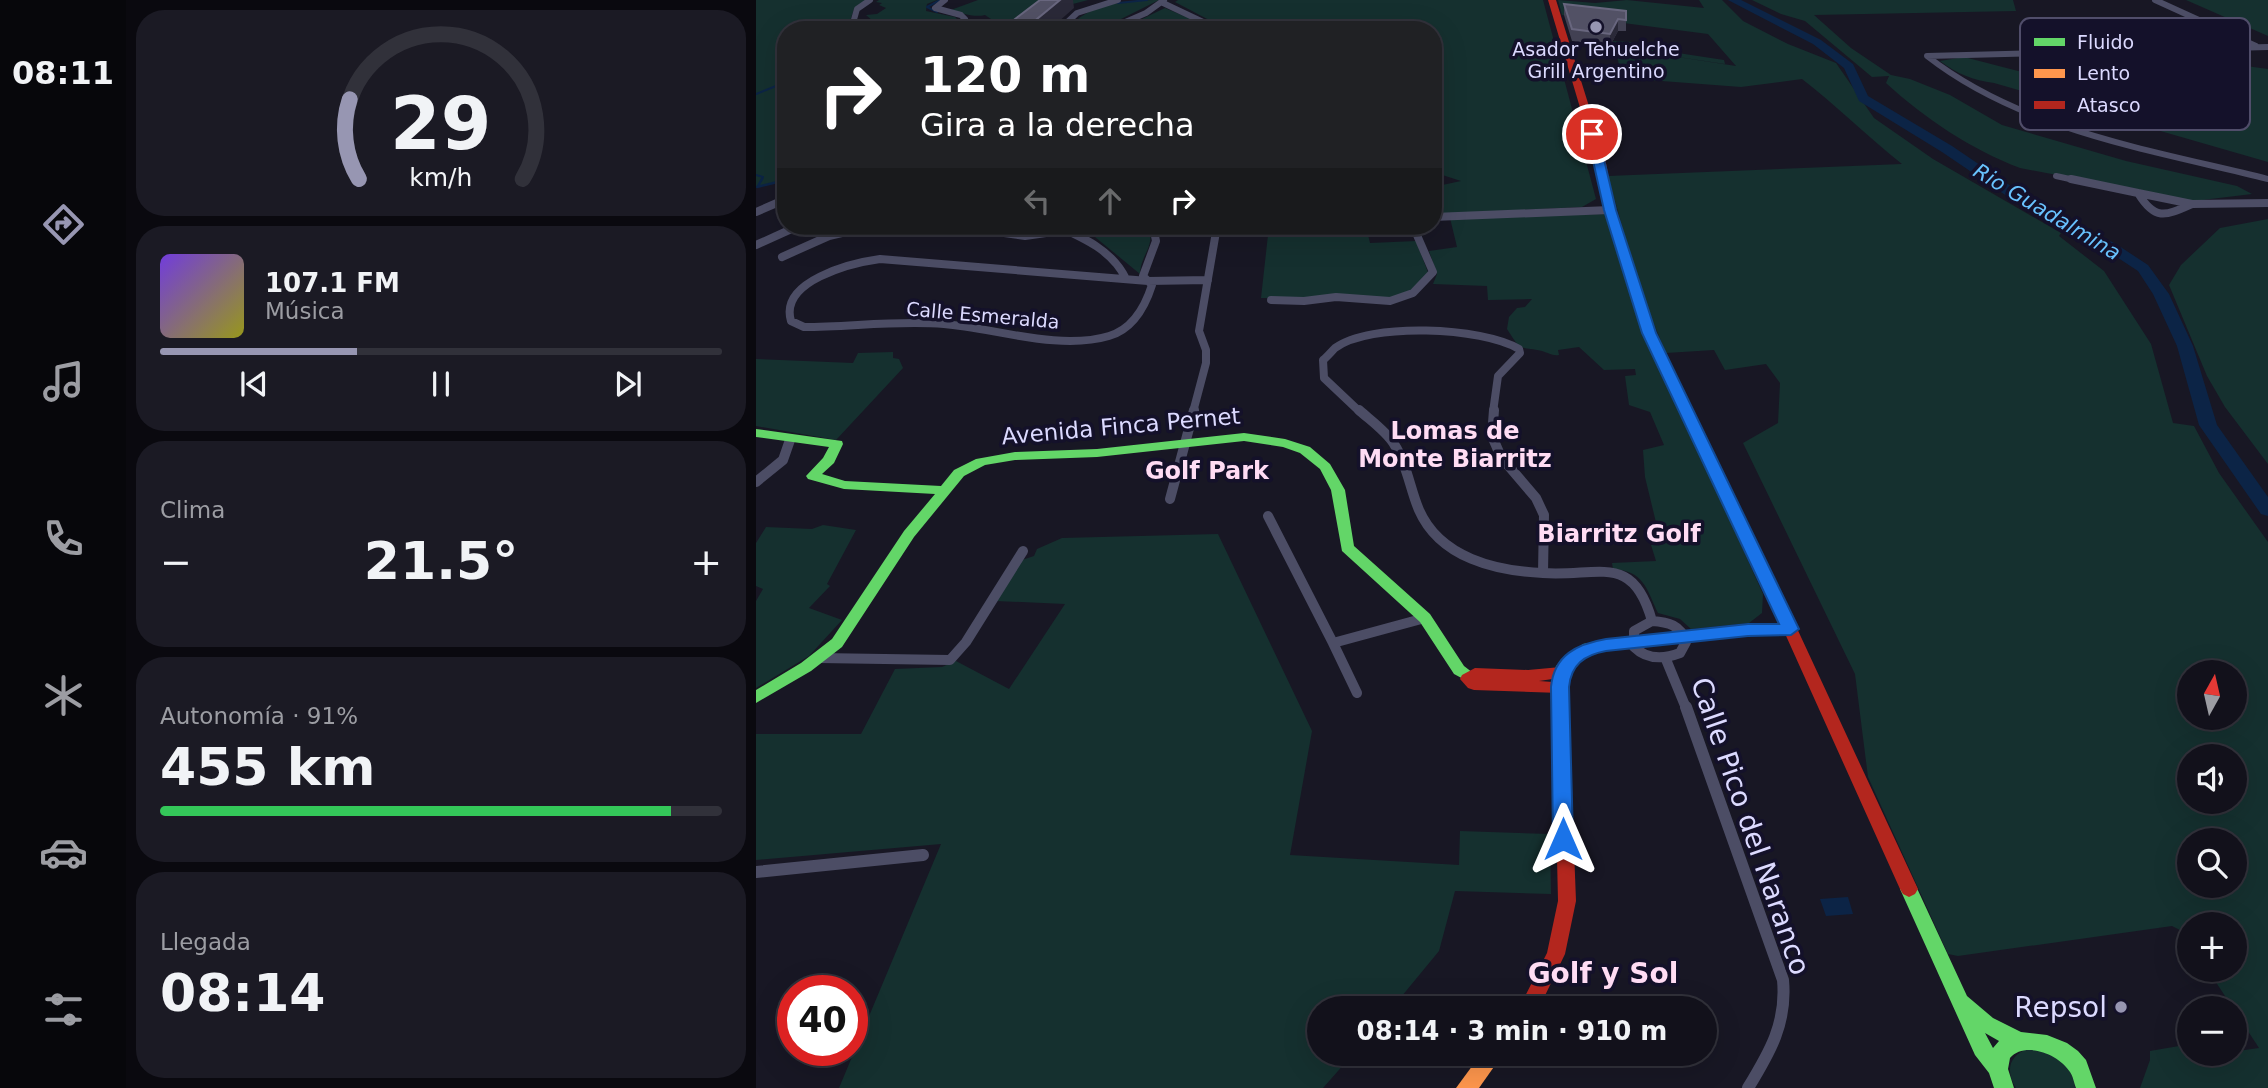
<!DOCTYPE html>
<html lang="es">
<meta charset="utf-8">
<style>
body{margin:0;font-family:"DejaVu Sans",sans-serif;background:#1b1a24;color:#f1f3f6;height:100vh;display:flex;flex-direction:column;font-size:26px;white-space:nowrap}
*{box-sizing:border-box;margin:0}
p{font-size:23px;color:#9c9da3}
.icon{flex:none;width:38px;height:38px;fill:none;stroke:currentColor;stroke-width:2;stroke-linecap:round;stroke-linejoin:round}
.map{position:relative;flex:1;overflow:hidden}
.sheet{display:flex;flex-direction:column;gap:10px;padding:10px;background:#0a090f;width:630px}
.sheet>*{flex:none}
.banner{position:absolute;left:21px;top:21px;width:665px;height:214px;border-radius:28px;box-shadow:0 7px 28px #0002,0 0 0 2px #31313a;background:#202124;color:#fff;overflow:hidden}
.needle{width:46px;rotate:8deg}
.controls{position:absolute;left:1421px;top:660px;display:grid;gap:14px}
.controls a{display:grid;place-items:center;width:70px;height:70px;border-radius:50%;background:#12111b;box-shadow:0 7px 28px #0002,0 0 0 2px #31313a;font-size:35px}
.speed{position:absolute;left:21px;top:975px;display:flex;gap:14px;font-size:35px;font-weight:700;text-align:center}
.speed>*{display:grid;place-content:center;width:91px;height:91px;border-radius:50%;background:#12111b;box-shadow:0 7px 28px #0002,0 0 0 2px #31313a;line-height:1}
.speed .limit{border:10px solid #d22;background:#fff;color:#111}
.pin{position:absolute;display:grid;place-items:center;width:60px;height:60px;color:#fff;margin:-30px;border:4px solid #fff;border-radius:50%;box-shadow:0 2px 7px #0007}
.me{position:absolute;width:77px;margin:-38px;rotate:0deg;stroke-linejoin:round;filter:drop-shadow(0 0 5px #0008)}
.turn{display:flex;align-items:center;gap:24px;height:147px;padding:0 28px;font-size:32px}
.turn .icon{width:91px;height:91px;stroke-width:2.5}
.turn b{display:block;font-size:49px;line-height:60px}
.lanes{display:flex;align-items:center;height:66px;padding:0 28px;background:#0003;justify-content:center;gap:35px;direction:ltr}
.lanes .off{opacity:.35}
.big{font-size:52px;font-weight:700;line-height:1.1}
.sheet .tile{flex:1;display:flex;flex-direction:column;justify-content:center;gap:10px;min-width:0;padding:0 24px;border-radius:28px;background:#1b1a24}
.sheet .dial{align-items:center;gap:0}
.dial svg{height:182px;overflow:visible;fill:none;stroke:#31313a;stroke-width:7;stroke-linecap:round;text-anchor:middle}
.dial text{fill:#f1f3f6;stroke:none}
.song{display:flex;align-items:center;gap:21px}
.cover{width:84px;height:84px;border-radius:10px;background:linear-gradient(135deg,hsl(260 70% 55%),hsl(60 70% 35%))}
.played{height:7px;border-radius:4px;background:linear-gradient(90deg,#9796b2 35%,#31313a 35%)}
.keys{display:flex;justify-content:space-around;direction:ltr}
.heat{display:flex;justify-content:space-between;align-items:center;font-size:38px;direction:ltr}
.charge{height:10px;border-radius:5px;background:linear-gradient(90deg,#34c759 91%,#31313a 0)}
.trip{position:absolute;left:551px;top:996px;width:410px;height:70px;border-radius:35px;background:#12111b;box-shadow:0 7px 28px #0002,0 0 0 2px #31313a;font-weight:700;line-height:70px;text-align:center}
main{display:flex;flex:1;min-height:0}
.dock{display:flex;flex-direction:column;width:126px;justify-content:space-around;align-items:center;background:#07070b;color:#9c9da3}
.dock .icon{width:49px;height:49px}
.dock .selected{color:#9796b2}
.dock b{font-size:32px;color:#f1f3f6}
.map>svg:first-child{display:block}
.green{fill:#15302f;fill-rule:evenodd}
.water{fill:#0c2446}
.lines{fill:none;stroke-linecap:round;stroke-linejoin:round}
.stream-far1{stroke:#0c2446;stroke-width:2}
.stream{stroke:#0c2446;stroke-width:2.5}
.river{fill:#0c2446;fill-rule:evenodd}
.street-far3{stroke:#4c4d65;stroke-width:6}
.street-far2{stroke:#4c4d65;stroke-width:8}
.street-far1{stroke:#4c4d65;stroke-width:10}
.street{stroke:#4c4d65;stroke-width:12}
.fast{fill:#63d668;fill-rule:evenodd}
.slow{fill:#ff974d;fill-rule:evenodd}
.jam{fill:#b3261e;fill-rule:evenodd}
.wall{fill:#424153}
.shaded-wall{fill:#2a2938}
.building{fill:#525165;stroke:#68667e;stroke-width:2}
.route{fill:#1a73e8;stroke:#114b97;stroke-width:2}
.poi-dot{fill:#9796b2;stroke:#14112a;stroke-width:2.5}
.labels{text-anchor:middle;stroke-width:7;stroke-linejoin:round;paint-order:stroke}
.far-poi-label{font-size:19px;fill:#dcdaff;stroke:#14112a}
.far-street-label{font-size:19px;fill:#dcdaff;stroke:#14112a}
.far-water-label{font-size:21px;font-style:italic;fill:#68c2fe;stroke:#14112a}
.street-label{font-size:23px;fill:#dcdaff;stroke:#14112a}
.neighbourhood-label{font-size:24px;font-weight:bold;fill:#ffdcf4;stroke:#14112a}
.near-street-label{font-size:28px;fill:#dcdaff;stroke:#14112a}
.near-neighbourhood-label{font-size:28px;font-weight:bold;fill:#ffdcf4;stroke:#14112a}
.near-poi-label{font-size:28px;fill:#dcdaff;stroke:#14112a;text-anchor:end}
.key{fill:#14112a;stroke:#504d6a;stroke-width:2}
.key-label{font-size:19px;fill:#dcdaff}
</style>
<main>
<nav class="dock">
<b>08:11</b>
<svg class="icon selected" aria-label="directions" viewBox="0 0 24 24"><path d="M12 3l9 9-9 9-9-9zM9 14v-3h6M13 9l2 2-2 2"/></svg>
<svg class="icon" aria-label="music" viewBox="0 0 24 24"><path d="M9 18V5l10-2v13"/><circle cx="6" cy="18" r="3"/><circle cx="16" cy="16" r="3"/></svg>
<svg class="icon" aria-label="phone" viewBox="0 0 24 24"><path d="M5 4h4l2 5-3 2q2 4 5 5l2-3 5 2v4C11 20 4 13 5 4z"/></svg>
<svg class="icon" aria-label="climate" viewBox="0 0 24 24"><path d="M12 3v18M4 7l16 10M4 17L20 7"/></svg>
<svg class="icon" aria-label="car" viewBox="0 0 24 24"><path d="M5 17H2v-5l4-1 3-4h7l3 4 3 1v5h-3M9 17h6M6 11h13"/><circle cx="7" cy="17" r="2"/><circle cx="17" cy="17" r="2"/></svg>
<svg class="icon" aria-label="filters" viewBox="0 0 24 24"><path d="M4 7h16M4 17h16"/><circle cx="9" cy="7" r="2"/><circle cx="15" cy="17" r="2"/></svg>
</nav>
<section class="sheet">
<div class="tile dial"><svg viewBox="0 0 100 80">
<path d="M14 69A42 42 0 1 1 86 69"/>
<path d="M14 69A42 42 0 0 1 10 34" stroke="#9796b2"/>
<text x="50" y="56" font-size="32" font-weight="700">29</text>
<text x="50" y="72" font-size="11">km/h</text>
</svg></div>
<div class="tile">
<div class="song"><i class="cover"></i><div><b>107.1 FM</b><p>Música</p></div></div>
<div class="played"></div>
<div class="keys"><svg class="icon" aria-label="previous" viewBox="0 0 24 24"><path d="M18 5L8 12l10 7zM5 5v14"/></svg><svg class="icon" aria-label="pause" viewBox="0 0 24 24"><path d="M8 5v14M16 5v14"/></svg><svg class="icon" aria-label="next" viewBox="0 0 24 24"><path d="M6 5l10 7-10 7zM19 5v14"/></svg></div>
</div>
<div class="tile"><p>Clima</p>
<div class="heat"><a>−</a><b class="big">21.5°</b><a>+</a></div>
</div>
<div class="tile"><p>Autonomía · 91%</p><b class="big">455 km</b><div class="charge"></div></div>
<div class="tile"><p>Llegada</p><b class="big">08:14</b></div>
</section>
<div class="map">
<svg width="1512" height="1088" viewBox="0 0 1512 1088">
<rect width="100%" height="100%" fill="#181724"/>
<path class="green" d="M0,0H111L98,9L91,30H30V180L0,187Z
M123,0H181L171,4L170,11L199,17L203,21C180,38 130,35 110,15L121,14L130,8L123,5L126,3L120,2Z
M222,0H332L313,5L278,30H222L227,28L224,25L235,19L229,15C217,18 205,12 192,11Z
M403,0L343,30H312C329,3 374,0 403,0Z
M422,0H787L840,199L826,207L684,214L677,199V187L705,181L677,172V30H472L419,2Z
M802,0L839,3L871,0L948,8L943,0H966L987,21L1032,44L1080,63L1118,118L1177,159L1305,233L1303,236L1348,271L1395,344L1417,423L1438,426L1463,473L1512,542V1088H1384L1394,1060V1051L1423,1046L1433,1058L1503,1048L1452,970H1479V924H1433V940L1428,932L1416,926L1202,956L1192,954L1112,777L1099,674L987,443L1022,423L1024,383L1010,364L969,370L958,350L910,353L885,293L852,176L1146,164C1111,136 1081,106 1046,79L985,87L866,78L859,47L854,46L857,41L918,44L922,47V53L968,60L969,64L902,54L980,66L952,34L806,15ZM1433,672H1479V718H1433ZM1433,756H1479V802H1433ZM1433,840H1479V886H1433Z
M996,0H1257L1260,11L1058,15L1095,48L1135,75L1154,79L1194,95L1246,125L1370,161L1481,186L1496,194L1438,201L1264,168C1216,150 1168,118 1130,83L1133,76L1116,77L1049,21L1025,14Z
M1430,0H1512V36Z
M409,8L442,22L427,30H363Z
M1208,57L1262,71L1311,75L1425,76L1490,66L1512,69V162L1238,83C1217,80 1201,74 1184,61Z
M851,214L878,305L1007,594L1006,613L993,623L935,629L924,619L902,613C890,588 888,571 857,569L856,563L900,561L895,545L905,543L889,477L887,450L908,445L894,412L873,405L869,376L880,375L879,369L848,370L823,347L802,350L803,355C796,356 793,353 786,351C762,345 767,354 751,329L753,317L761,308L769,307L776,299L732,300L731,286L677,284L681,274L673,251L701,247L694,218Z
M1512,219V464L1469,407L1451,376L1413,285L1425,265L1464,228Z
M320,226H393C399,249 385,253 384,274L339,237Z
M513,226H610L614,243L660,241L673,275L659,291L637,299L505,298Z
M137,352V358L143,359L147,368L80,440L0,426V359L97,363L102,353Z
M67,525L100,530L71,584L74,586L53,608L86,620L53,656L0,688V601L7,589L0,586V543L10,527L56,529Z
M462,534L556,731L534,855L703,865L704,831L794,834L795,894L699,891L683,951L636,1008H564V1054H597L567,1088H83L185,844L0,860V734H105L139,669L186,667L200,661L253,689L309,604L240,601L266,560L278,556L281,549L306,538Z
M1272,1049C1296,1049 1317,1063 1319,1088H1260C1249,1071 1253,1055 1272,1049Z"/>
<path class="water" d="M1092,897L1097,914L1070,916L1064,899Z"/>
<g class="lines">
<path class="stream-far1" d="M362,3L391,0
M181,12L171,7L184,0
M0,94L30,82
M0,175L7,177L5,181
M27,181L30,180"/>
<path class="stream" d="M2,186L6,179
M1,187L30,180"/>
<path class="river" d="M972,0H985L1065,40L1097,64L1112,96L1196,146L1277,201L1360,244L1392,265L1413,294L1437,346L1461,425L1512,497V516L1505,514L1443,425L1421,346L1397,294L1382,271L1350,250L1267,207L1186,152L1103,101L1088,68L1057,44Z"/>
<path class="street-far3" d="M189,0L179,8L205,15L209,19L195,30
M1399,0L1500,46
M405,2L464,30
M95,30L101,9L114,0
M303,30L321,13L362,0
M351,30L390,13L408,0
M431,30L450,23
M1512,47L1171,56C1267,131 1396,150 1512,179
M1300,176L1323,181"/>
<path class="street-far2" d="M1315,179L1382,193
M1382,193L1436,204C1409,216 1399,221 1382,193Z
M1436,204L1512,203
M0,212L30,199
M677,217L854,210
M198,226L269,236L311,230
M301,226C328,238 357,251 370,279
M0,245L42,226
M26,257L73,236L116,226
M124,259L392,281L396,285C389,307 377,329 353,336C303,351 238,328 188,324C141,320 94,327 48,327L35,321C23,281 95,263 124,259Z
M392,281L387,276L400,241L397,226
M392,281L452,280
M515,300L548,301L580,297L634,301L657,293L677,272L657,226
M437,412L450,363V350L443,331L461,226
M604,412L568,378L567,360C571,357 575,352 579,348C614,322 726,327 763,349L764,353L742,376L737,412"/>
<path class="street-far1" d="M603,410C614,420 630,431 638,444C651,464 654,489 663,510C684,558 740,571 787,573
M738,410L736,436L745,457L780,498L788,515L787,573
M0,482L27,460L34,440
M414,499L438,410
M512,516L577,643L669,618
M787,573C843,577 877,552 896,621
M896,621C912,622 925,625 930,642L924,653C908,659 891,660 878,647V631Z
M577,643L601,693
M909,657L930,708
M63,658L194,660L210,642L267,551"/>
<path class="street" d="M930,707L1027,980C1031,1023 1014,1052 992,1088
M0,872L167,855"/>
<path class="fast" d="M848,198L857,200L899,333L1032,609L1030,613H1020L1018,609L887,333L847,200Z
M0,429L86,441L87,444L78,463L66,474L89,481L185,486L198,470L220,459L259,452L341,449L488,433L529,439L554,447L574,464L589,490L598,546L674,614L708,666L721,676L719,680L713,682L698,674L664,622L586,551L575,490L564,469L544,453L527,447L488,441L341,457L259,460L229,465L208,476L158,537L86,647L55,671L0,703V690L45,663L76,639L148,531L179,494L88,489L52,479L50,476L67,458L73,447L0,437Z
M1035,624L1040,625L1043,629L1040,633L992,635L850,650L836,653L815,669L812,687L815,771L813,776L807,777L801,776L799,771L796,687L800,666L827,644L850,640L992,625Z
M1153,881L1159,884L1211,996L1237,1018L1265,1032L1291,1035L1311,1043L1322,1051L1330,1060L1340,1088H1320C1318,1083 1317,1076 1314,1072C1303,1054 1269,1041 1254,1058L1252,1069L1258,1088H1238L1233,1073L1219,1055L1144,889L1147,884ZM1229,1033L1243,1041L1237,1048Z"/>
<path class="slow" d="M725,1054H747L723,1088H700Z"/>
<path class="jam" d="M792,0H800L849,158L857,200L856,202L847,200L839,158Z
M1025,604L1032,609L1162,889L1159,894L1153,897L1147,894L1144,889L1018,609Z
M805,667L810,669L813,673L810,677L783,681L810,683L812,687L810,691L804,693L718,690L712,688L704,679L706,675L719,668L772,670Z
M807,765L813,766L815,771L820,901L809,954L783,1008H763L791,953L802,901L799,771L801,766Z"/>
</g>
<path class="wall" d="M808,4L870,11V31H862L854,46L816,41L808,15Z"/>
<path class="shaded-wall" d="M304,0H317L318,8L293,30H263V28Z
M862,19V31L854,46V34Z"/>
<path class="building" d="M284,0H304L276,23L263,28L250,27L258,28L255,30H236L247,23L250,26Z
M808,4L870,11V20L862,19L854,34L816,29Z"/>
<path class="route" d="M836,131L842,134L860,210L900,333L1043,629L1035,635L992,636L850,651C828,655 815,665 813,687L817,839L814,845L807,847L800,845L797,839L795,687C798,655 821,644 850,639L992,624H1023L886,333L848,210L831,134Z"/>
<g class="poi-dot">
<circle cx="840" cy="27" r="7"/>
<circle cx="1365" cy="1007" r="7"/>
</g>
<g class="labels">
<g class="far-poi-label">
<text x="840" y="56">Asador Tehuelche<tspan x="840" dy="22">Grill Argentino</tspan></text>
</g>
<g class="far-street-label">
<text transform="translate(227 315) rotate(5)" y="7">Calle Esmeralda</text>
</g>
<g class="far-water-label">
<text transform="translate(1291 212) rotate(31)" y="7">Rio Guadalmina</text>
</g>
<g class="street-label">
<text transform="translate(365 426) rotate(-5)" y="8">Avenida Finca Pernet</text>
</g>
<g class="neighbourhood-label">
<text x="699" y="439">Lomas de<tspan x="699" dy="28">Monte Biarritz</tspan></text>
<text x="451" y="479">Golf Park</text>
<text x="863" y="542">Biarritz Golf</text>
</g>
<g class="near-street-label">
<text transform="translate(995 826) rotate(71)" y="10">Calle Pico del Naranco</text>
</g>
<g class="near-neighbourhood-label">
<text x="847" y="983">Golf y Sol</text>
</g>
<g class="near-poi-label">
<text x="1351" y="1017">Repsol</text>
</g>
</g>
<rect x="1264" y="18" width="230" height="112" rx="10" class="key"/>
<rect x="1278" y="38" width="31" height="8" fill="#63d668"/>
<rect x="1278" y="69" width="31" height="9" fill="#ff974d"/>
<rect x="1278" y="101" width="31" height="8" fill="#b3261e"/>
<g class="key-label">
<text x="1321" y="49">Fluido</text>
<text x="1321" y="80">Lento</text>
<text x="1321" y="112">Atasco</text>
</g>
</svg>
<div class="controls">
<a><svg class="needle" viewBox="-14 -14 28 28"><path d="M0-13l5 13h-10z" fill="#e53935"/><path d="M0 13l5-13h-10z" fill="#9c9da3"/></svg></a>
<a><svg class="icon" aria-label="sound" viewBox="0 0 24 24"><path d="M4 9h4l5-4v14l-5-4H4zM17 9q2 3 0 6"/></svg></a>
<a><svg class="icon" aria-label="search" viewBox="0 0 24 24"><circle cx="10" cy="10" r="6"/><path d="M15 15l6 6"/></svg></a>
<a>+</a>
<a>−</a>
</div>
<div class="speed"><div class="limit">40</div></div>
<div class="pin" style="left:836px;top:134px;background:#d93025"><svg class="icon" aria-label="arrive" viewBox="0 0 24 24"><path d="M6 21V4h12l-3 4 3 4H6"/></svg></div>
<svg class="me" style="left:807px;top:839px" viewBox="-20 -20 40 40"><path d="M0-17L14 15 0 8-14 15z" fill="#1a73e8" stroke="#fff" stroke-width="4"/></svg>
<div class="trip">08:14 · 3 min · 910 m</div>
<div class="banner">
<div class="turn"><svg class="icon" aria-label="right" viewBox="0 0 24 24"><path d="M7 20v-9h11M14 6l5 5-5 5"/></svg><div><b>120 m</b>Gira a la derecha</div></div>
<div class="lanes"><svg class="icon off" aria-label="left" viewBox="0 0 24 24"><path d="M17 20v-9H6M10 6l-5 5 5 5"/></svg><svg class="icon off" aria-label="ahead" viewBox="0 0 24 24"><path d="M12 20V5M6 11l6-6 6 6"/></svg><svg class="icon" aria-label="right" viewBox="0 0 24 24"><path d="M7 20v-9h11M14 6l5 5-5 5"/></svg></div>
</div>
</div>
</main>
